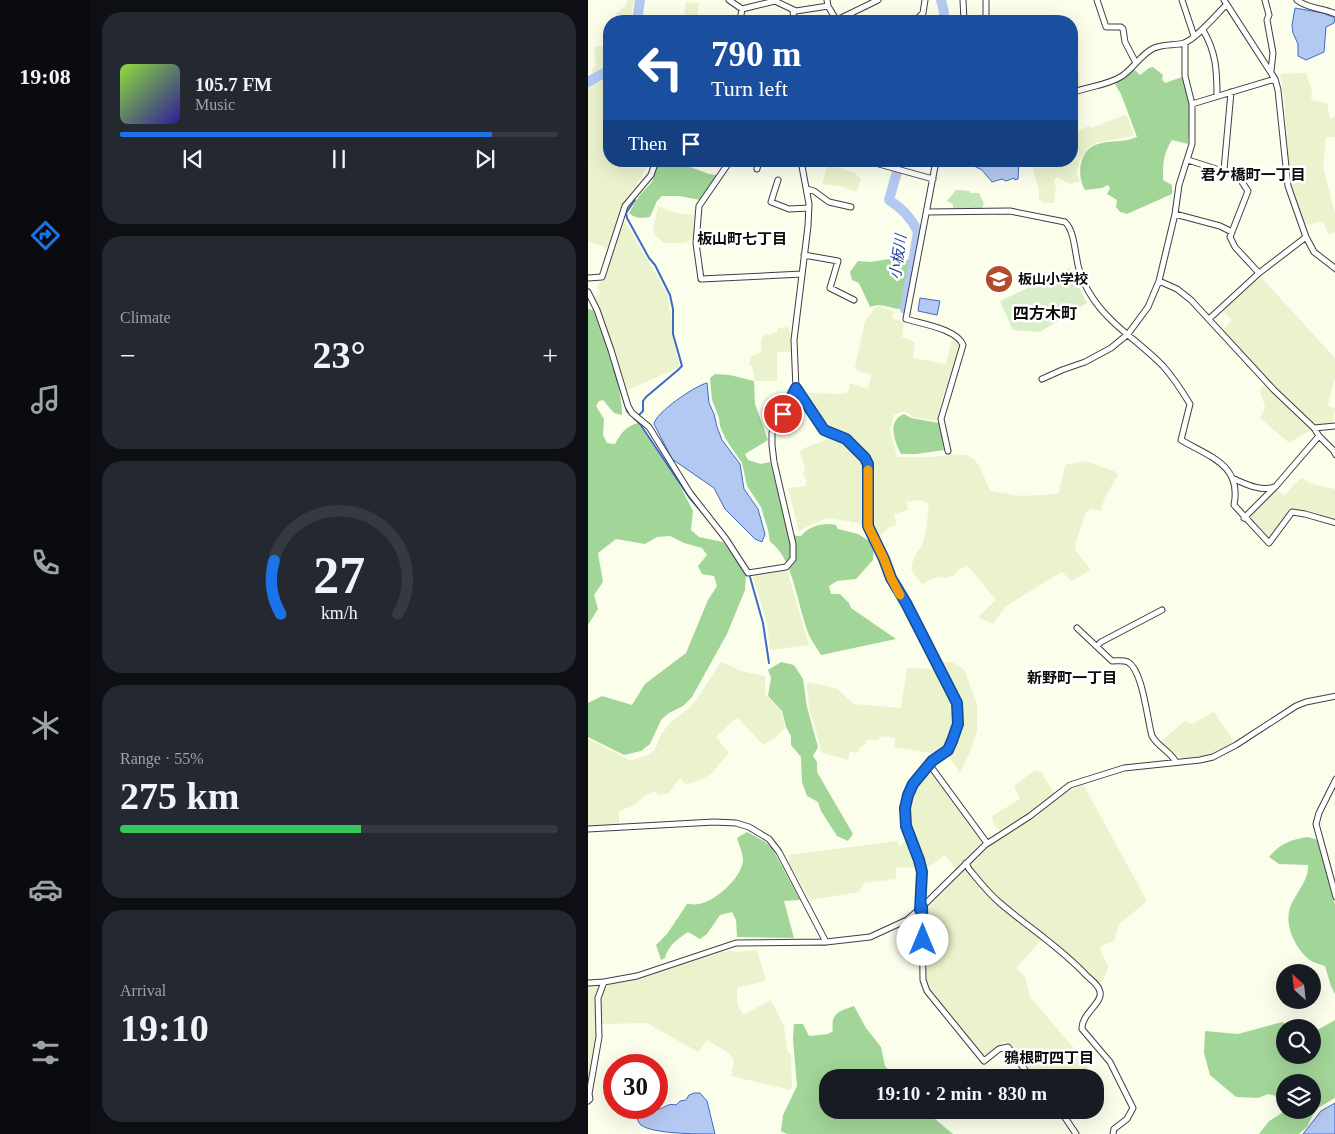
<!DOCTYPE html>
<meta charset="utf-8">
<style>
body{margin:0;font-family:"Times New Roman","Noto Sans JP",serif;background:#242831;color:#f1f3f6;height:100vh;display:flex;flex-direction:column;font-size:19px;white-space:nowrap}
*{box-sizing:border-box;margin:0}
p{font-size:16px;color:#9ea1a6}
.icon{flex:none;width:28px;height:28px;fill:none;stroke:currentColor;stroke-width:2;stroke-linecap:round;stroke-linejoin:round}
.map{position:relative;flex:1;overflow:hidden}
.details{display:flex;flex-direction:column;gap:12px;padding:12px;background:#0d0f14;width:498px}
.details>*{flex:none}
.top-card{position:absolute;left:15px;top:15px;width:475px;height:152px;border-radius:20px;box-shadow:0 5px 20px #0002;background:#1a4fa0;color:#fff;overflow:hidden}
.needle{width:32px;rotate:333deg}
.controls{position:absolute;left:688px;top:964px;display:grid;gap:10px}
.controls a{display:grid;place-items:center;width:45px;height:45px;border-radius:50%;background:#171b24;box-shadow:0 5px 20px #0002;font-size:25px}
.speed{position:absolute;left:15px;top:1054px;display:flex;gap:10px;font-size:25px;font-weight:700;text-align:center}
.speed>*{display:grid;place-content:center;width:65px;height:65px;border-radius:50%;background:#171b24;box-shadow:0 5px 20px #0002;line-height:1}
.speed .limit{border:8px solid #d22;background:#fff;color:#111}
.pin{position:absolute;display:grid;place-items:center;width:42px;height:42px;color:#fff;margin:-21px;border:2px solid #fff;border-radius:50%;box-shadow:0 1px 5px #0007}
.me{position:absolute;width:55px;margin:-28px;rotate:0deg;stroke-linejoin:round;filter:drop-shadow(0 0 4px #0008)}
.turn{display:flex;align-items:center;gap:18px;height:105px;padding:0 25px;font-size:22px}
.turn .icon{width:65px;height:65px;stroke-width:2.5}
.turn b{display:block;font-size:35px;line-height:42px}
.then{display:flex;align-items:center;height:48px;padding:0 25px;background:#0003;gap:10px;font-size:19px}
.big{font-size:38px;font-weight:800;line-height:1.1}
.details .card{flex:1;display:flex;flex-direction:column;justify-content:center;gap:8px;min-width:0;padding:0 18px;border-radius:20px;background:#242831}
.details .dial{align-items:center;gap:0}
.dial svg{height:130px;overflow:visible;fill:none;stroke:#363941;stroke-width:7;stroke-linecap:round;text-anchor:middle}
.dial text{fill:#f1f3f6;stroke:none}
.song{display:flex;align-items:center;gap:15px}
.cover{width:60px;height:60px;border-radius:8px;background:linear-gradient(135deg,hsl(90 70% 55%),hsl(250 70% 35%))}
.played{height:5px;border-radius:2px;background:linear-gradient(90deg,#1a73e8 85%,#363941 85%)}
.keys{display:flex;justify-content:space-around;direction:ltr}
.heat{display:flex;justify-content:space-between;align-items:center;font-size:28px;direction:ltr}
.charge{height:8px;border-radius:4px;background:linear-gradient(90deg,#34c759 55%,#363941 0)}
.trip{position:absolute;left:231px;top:1069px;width:285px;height:50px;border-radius:20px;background:#171b24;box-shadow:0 5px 20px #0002;font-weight:800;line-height:50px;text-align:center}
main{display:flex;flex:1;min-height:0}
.tab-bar{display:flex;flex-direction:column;width:90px;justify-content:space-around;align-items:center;background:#090b0e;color:#9ea1a6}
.tab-bar .icon{width:35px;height:35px}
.tab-bar .selected{color:#1a73e8}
.tab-bar b{font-size:22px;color:#f1f3f6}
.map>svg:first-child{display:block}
.farmland{fill:#ebf2ce}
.green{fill:#c3e6b8}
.forest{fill:#a2d598;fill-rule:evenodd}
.pitch{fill:#d7eec9}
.water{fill:#b4c9f2;stroke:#3f6ac5}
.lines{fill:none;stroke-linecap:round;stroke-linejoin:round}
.stream{stroke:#3f6ac5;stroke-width:2}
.river{stroke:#b4c9f2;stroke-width:10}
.minor-casing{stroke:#3f3f3f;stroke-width:7}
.minor{stroke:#fff;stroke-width:5}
.route-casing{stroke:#114b97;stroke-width:12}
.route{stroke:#1a73e8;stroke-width:9}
.slow{stroke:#f59e0b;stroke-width:9}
.labels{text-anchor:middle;stroke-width:5;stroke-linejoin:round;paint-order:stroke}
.poi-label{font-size:14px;font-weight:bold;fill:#0c0c0c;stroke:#fff;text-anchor:start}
.neighbourhood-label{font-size:15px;font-weight:bold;fill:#0c0c0c;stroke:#fff}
.water-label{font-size:15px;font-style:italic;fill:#1d3f95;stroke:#fff}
.quarter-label{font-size:16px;font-weight:bold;fill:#0c0c0c;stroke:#fff}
</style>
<main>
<nav class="tab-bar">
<b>19:08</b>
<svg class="icon selected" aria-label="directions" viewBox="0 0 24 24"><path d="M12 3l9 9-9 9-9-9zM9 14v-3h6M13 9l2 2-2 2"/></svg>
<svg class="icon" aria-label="music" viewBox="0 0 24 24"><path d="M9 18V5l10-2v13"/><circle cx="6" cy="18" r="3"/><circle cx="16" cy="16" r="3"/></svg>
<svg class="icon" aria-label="phone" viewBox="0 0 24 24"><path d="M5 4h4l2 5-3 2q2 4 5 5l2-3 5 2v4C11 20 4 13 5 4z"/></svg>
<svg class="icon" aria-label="climate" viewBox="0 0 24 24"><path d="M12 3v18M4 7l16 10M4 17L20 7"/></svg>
<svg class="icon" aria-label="car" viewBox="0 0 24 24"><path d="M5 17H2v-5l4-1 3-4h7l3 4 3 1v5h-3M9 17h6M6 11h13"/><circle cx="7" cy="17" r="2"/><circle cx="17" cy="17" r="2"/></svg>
<svg class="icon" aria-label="filters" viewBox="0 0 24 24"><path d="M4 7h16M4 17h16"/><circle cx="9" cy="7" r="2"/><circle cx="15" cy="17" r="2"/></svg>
</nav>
<section class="details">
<div class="card">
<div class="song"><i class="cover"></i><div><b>105.7 FM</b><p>Music</p></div></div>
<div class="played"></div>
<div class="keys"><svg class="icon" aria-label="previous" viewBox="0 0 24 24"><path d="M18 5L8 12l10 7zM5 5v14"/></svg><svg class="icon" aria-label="pause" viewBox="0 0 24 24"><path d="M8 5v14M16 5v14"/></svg><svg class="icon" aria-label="next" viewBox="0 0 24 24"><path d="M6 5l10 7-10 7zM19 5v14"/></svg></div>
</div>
<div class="card"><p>Climate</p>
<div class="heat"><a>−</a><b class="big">23°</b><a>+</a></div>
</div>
<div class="card dial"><svg viewBox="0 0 100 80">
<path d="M14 69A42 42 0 1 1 86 69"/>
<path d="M14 69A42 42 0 0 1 10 36" stroke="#1a73e8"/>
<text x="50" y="56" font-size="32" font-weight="700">27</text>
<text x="50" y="72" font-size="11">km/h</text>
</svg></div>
<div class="card"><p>Range · 55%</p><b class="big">275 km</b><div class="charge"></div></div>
<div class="card"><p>Arrival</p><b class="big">19:10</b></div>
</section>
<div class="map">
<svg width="748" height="1134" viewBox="0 0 748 1134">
<rect width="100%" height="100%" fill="#fcfeec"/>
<path class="farmland" d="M39,0H46L42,21H25L29,13L38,5Z
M98,2L111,3L109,18L119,21H96Z
M21,34V66L5,73L4,70L8,65L6,51L8,46L18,47Z
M484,47H488L492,86L484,90Z
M718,73L724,91L723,100L739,103L742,118L747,116V137L738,138L735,167L747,213V232L741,235L735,222H731L719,225L716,223L702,184L696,97L692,74Z
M21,75V161H63L35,205L34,216L80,295L81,310H83L85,339L91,364L90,368L37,391L31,374L25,348L14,313L6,297L13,294L9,286L15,280L24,250L0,241V86Z
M537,115L539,116L546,135L545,136L508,143L502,146L491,162L489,173L492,181L482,184L469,177L466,180L468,188L466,203H455L451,199V191L443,161H484V138L492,130L501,126L503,128Z
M240,163L268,174L273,180L268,192L256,187L234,184Z
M70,206L88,213L106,215L105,238L97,243H76L68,236L65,230Z
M672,276L747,358V380H746L740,406L747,408L745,423L731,425L701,443L672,418L677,407L672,391L673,387L681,383L634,331L644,320L634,310Z
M292,306L306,312L304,318L316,322L314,337L327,342L325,358L358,364L364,339L372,342L363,376L354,398L349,421L325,417L317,411L306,415L302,429L309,457H341L356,456L359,454L378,455L386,459L392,467L402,491L434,496L468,494L471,492L477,466L479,464L497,461L528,472L530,475L516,499L513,511L504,509L498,512L487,545V550L503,570L484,581L474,572L463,578L417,607L405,624L390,617L408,600L380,566L370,570L367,575L358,578L349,577L334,584L323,570L325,560L329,552L334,546L338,530L341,503L331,500L318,502L320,510L306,514L309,525L301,527L293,535L284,539L279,527L266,522L239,518L216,528L211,532L200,488L217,486L219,481L215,475L217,469L212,451L219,447L238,440L239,435L238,429L224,407L226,406L218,393L258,394L261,390V383L280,389L283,375L270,371L267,367L277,321L287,308Z
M200,327L202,333L203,352H189V381H167L164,366L161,364L163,356L168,355L174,350L173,340L175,336L189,332V328Z
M713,478L724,484L747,489V521L706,509L703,510L680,537L660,519L661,516L686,488L696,495Z
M199,570L221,645L182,650L179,623L165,578L166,575Z
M134,662L153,671L177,676V694L193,711L197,728L187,738L175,745L151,719H147L128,737L141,753L122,775L109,781L98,784L92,778L81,793L71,795L66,791L58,795L45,806L31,811V825L0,826V739L36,757L42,761L60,755L67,750L73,734L83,722L101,708L109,699L132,663Z
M350,662H364L376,669L389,704V731L382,752L372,773L359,754L367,742L373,705Z
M319,668L349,669L367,703L366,723L361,739L350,754L306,747L307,738L293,736L290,740H279L276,746H273L270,753L262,752L260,760L234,753L221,707L219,682L248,688L266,704L313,708Z
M626,712L645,740L644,743L628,752L614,756L593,758L572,742L597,721L604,724Z
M340,768H342L394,839L393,843L368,869L357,855L338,869L316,867L308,868V879L276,883L271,892L222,900L201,863V855L309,841L312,846L324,835L320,816L322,795L328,783Z
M447,770L454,773L466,793L441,813L412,830L406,825L404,816L432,799L426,786Z
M495,784L559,901L531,924L526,941L513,946L512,951L520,965L519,972L514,982L508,981L459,934L428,968L437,977L442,997L483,1045L493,1054L502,1073L497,1077H448L422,1045L417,1042L398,1055H394L340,989L336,980L337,910L399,846L441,820L474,794Z
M143,950L148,952L169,950L178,981L149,988V1003L155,1015L183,1000L196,1026L200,1053L203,1054L204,1086L202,1090L143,1076L146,1060L141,1053L119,1040L110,1052L59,1023L14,1024L7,1025L8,1037L0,1092V986L42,981L107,959Z"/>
<path class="green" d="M368,190L382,191V193H391L396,204L394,208H365V204L359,201Z"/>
<path class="forest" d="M565,67L575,75L574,79L577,83L594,77L602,105L600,144L584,140C575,154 575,164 575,180L584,185V194L539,214L532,212L528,207L529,200L519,194L522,188L520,185L514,188L497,190C488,176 491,149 510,144C523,140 536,143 549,137L533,94L527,84L546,69L552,75L561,68Z
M71,161H95L97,165L121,174L128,175L130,177L112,200L91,196H74L69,201L62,217C53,218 48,219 41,213L51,196L64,182Z
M301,259L325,260L315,309C303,310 295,302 282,307L271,283L264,280L262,272L270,261L282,262Z
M0,309L5,310C15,337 35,387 34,415L26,413L15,400L11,401L8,406L16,419L15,435L19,443L27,444C33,433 37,427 50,423L91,484L105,511L103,530L111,537L135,542L158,573L157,590L139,634L104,697L95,706L81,713L73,720L62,744L53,751L36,755L0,737V703L14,696L44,705L57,684L98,653L120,600L129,586L126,576L114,574L110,566L119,555L114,548L96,543L82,536L69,537L57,544L28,539L10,553L15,582L6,595L10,609L0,625Z
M127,374L142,375L166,381L167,404L180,440L157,454L160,460L173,464L182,462L200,530L208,536H213C221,526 236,522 248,525L250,529L270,534L286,544L285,560L268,579L249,581L241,586L243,594H252L261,603L263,608L308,639L233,655C229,648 224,642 221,635C210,609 205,556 182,542L180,530L173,507L159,486L154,463L137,438L132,426L131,418L124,400L122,378Z
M316,414L323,418L351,423L356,450L328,454H313C307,442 298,421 316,414Z
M193,662L206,665L215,679L219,707L230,747L225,756L229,762V772L265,834L260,841L249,836L233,811L230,802L219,796L214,782L213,757L203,745V736L198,727L194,711L180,696L183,678L180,670Z
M159,832L176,841L184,848L212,900L196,901L206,938L149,937L148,920L144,912L132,915L119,934L112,939L100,932C90,939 80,945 77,958L73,960L68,945L79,934L99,904C102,904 107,905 111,904C128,901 153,878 155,861C155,853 151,845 149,838Z
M720,837L730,840L747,905V994L743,986L737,966C732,964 726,963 722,960C708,950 696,925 702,908C707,893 721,881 720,865L691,864L681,857C693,843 702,840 720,837Z
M266,1006L278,1028L293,1047L297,1066L308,1077L240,1078V1110H336L365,1134H199L193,1131L195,1115L209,1086L205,1039L206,1024H215L221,1036L240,1034L245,1031C242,1014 251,1011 266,1006Z
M747,1020V1098L728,1109L719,1127L711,1134H671L681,1121L694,1113V1104L692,1097L680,1094L670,1098L648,1097L622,1075L616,1053L617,1031L650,1034L694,1022L704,1027L696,1028V1055H724V1033ZM696,1082H724V1110H696Z"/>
<path class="pitch" d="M482,268L499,303L452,332L425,330L412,301Z"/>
<path class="water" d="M707,8L735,13L747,18L746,23L738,27L736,52L718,60L710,56V44L705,33L704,25Z
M376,161H431L430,179L427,180L426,178L418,181L414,179L404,182L394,170Z
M332,298L352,301L349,315L330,311Z
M119,383L121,403L126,414L129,427L134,440L152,464L156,489L170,509L177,534L174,542L167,539L137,509L126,488L84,459L66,424C67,413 108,385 119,383Z
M106,1093H112L119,1101L127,1134C109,1134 65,1134 53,1125C50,1123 50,1118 47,1115L49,1108C57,1109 63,1111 71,1109C78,1107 80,1103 88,1105L92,1101L98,1100L101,1095Z
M747,1103V1134H715L733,1111Z"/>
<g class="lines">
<path class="stream" d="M47,200L38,213L39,218L61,258L67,265L82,295L85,309V334L94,366L90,370L58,397L55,401V411L51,415
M26,369L39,411L52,424L101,497L122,522
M162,577L175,623L181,663"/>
<path class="river" d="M353,0L356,12L355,21
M49,21L52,0
M0,82L21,70
M312,161L301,200C314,208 324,219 330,232L317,309"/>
<defs>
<path id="minor" d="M141,0L154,9L187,1L208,11L240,6
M239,0L240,6L249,21
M375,0L376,21
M509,0L518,27H533L535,29L537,42L548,63
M594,0L606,36
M636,0L687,79L690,90L700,186L718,237L726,252L748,269
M677,0L681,15L679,20L685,53L683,71
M709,0C720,9 735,8 748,14
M205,10L206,21
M249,20L290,0
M152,21L154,9
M327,21L335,13L337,0
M398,21V0
M615,30C628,52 629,70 629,96
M484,93C500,86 519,86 534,76C546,68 553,54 566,48C578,43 586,46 596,43C607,40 629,14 638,5
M604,104L687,79
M600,160L650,176L660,191L642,237L647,247L671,273
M142,161L111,206L108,243L113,279L214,274
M280,161L345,179
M348,161L318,319C334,324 369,329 375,345L353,419L360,451
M169,169L171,161
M636,170L643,92
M190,180L183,202L201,209L221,208
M219,189L226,191L241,202L263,207
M339,212L422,211L477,222C487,231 487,256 491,269C494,279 498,288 504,297C522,325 552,342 575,366C585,377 594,391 602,404L593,440C622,457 654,465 646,505L681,543L704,512L717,514L748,523
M587,214L632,226L644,232
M216,255L250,261L242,288L266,300
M0,278L14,277L37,206L63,175L68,161
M571,281L589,289L603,300L686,390L726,428L731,436L745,450L748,455
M0,292L9,310L23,350L40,406L44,413L61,427L102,493L138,539L160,573L198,567L205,559V544L186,462L184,445V433L208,389L206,340L220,226L221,204L213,161
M621,319L671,273L718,237
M454,379L474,370L497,362L523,348L540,334L560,307L571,281L587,214L591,185L604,144V104L597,76V43
M208,389L215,396L236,431L258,439L277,458L280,463V526L309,590L318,603L369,703L370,724L365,741L360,750L344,761L325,784L319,795L317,808L318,826L331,860L334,872L332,910
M726,428L748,426
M646,479C658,484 673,492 686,487
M656,518L688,486L731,436
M489,628L524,661C530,661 535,660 540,662C555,671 559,719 564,736C570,747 582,751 588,762
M509,646L513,642L574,610
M341,764L399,843
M748,779L731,813L728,824L748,897
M0,829L126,822L148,823L161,827L181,839L191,852L238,942
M378,863L381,869C391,881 400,893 412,903C441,928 472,947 498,975C503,980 511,985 512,992C515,1003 493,1014 494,1029L522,1062L545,1108L539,1119L526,1129L525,1134
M334,907L335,980L339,991L396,1061L411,1049L420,1047L443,1078
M0,983L16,982L49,976L148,943L238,942L282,937L319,920L334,907L397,845L442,816L482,785L536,768L612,760L625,757L648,745L708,706L718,702L748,696
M0,1101L2,1099L1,1094L11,1037L10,998L16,982
M472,1110L488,1134"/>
</defs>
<use href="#minor" class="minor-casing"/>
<use href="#minor" class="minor"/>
</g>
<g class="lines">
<defs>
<path id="route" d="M195,414L208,388L236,430L258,439L277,458L280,464V526L296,559L303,578L318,603L369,703L370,724L364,741L360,750L344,761L325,784L320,795L317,808L318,826L331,860L334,872L332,910L334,907L335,940"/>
</defs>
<use href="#route" class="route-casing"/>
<use href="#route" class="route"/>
<path class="slow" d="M280,470V526L296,559L303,578L312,595"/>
</g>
<defs>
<symbol id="school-disc" viewBox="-11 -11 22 22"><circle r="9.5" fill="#b34c2d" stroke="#fff"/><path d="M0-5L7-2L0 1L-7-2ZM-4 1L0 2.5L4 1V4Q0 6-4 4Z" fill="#fff"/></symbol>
</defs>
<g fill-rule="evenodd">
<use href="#school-disc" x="395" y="263" width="32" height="32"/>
</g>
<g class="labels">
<g class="poi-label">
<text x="430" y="284">板山小学校</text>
</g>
<g class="neighbourhood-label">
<text x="665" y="180">君ケ橋町一丁目</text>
<text x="154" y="244">板山町七丁目</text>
<text x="484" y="683">新野町一丁目</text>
<text x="461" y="1063">鴉根町四丁目</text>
</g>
<g class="water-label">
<text transform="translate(310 257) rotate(-82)" y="5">小板川</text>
</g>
<g class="quarter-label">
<text x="457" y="319">四方木町</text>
</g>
</g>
</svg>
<div class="controls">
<a><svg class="needle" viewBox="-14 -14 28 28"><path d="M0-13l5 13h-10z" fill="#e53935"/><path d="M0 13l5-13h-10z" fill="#9ea1a6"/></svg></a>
<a><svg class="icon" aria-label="search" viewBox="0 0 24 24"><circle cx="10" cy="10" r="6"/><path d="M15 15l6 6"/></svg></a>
<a><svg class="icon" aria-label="layers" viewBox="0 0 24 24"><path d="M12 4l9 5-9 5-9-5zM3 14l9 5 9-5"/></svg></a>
</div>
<div class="speed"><div class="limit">30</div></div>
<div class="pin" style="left:195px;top:414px;background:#d93025"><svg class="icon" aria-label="arrive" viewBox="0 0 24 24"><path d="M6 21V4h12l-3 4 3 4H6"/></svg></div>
<svg class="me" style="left:335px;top:940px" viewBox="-20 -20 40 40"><circle r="19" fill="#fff"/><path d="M0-13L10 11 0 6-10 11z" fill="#1a73e8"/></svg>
<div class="trip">19:10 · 2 min · 830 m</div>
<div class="top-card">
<div class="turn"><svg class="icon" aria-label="left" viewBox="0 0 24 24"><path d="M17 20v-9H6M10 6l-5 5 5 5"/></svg><div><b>790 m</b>Turn left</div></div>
<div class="then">Then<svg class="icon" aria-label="arrive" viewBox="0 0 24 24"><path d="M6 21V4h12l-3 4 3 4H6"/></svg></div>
</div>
</div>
</main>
